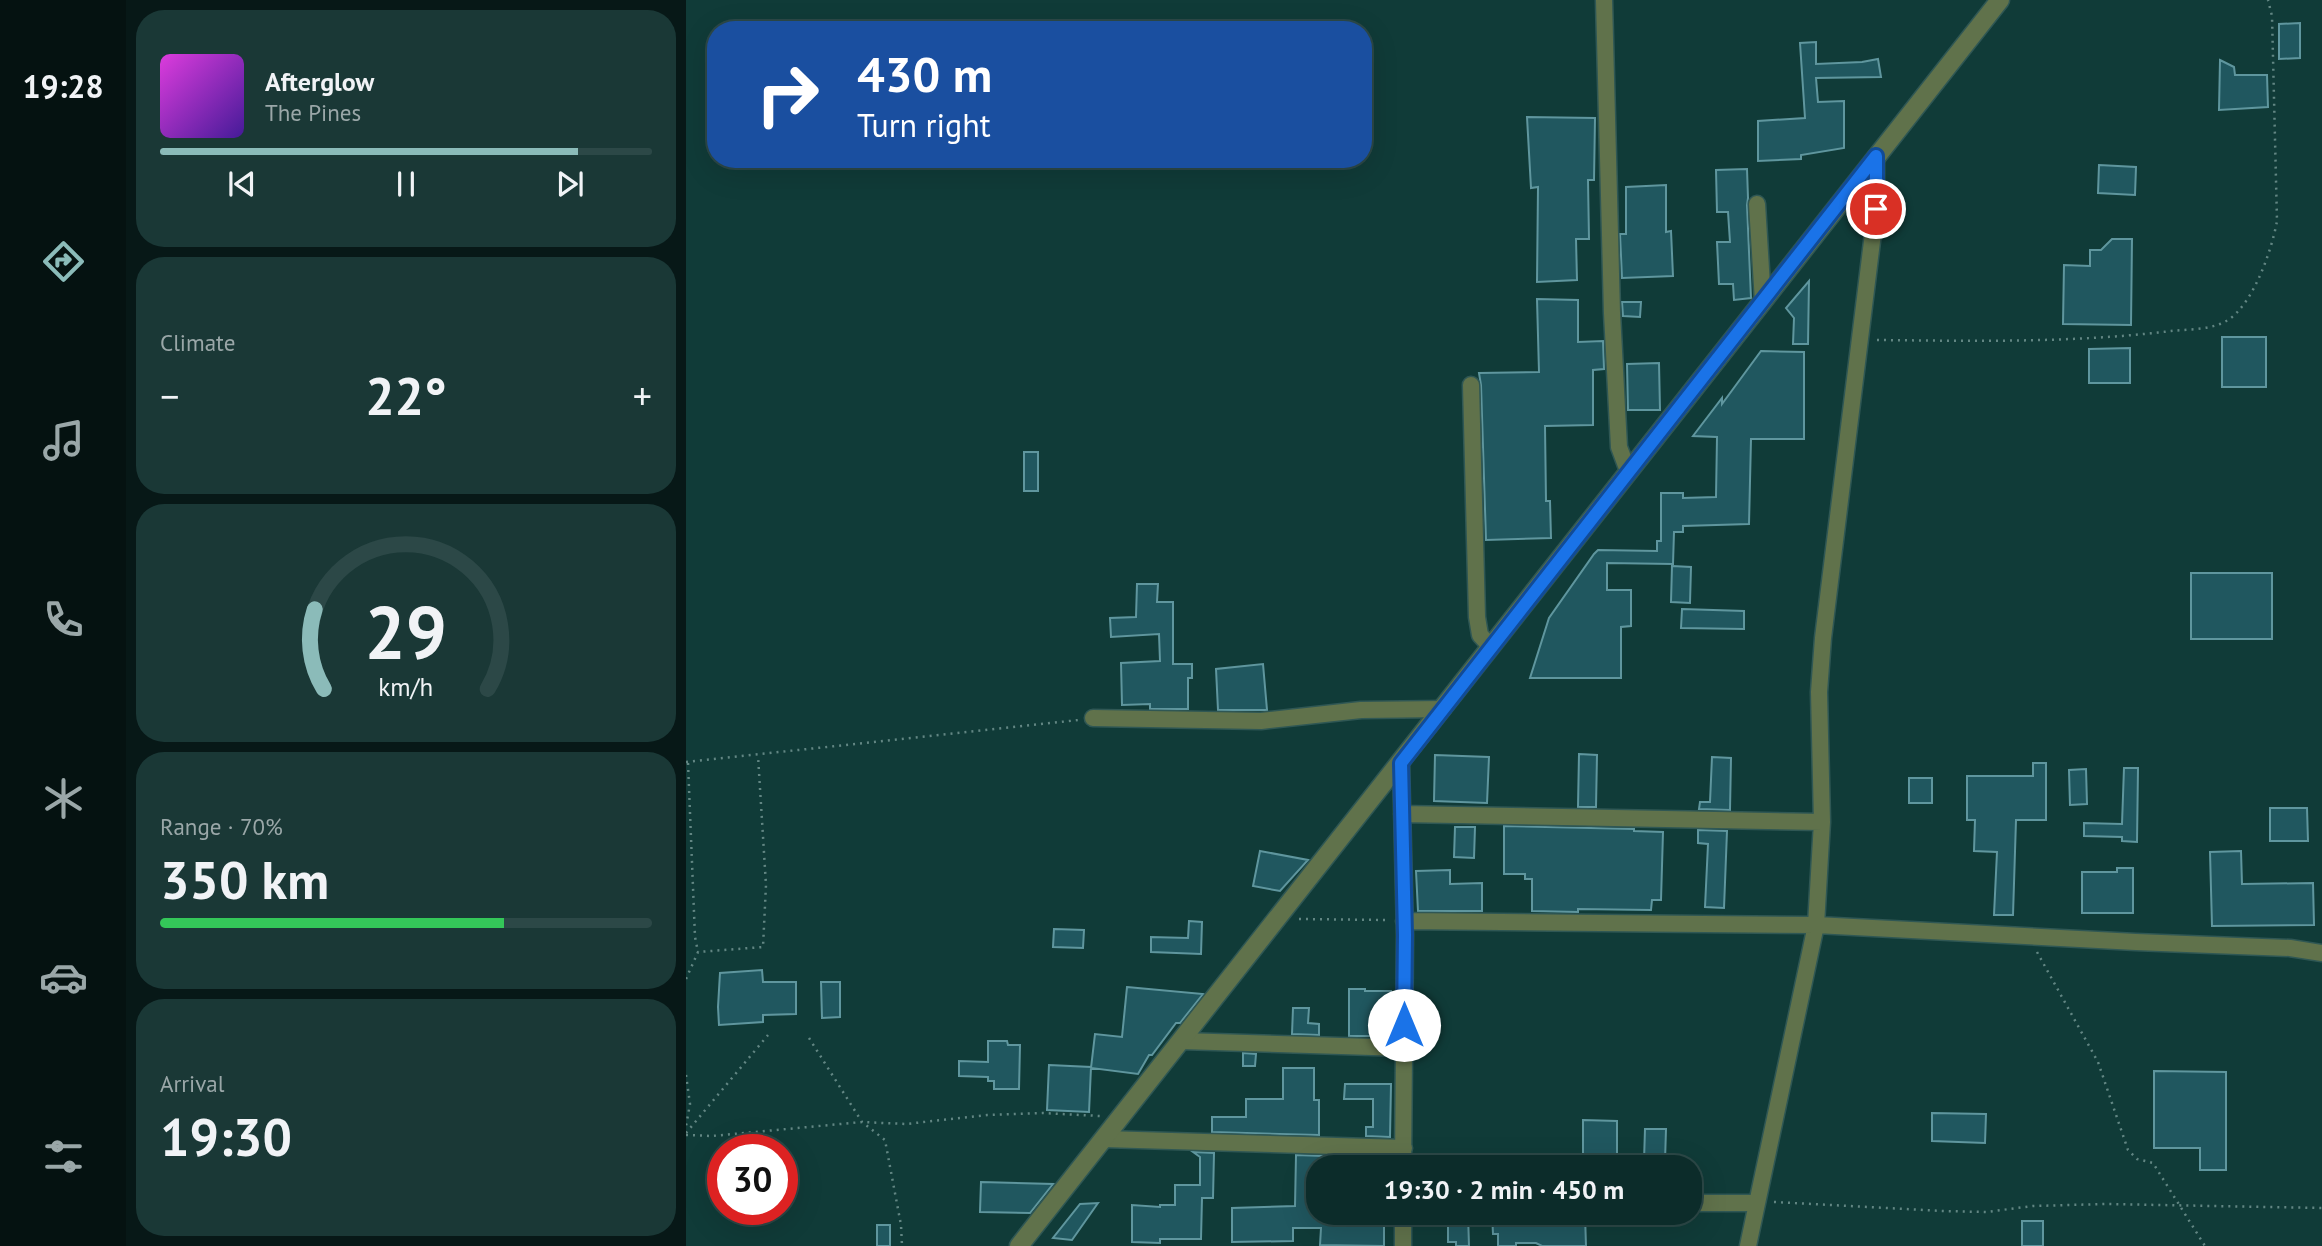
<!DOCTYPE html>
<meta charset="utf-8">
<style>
body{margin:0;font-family:"PT Sans",sans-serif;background:#1a3836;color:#f1f3f6;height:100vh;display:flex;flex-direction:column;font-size:26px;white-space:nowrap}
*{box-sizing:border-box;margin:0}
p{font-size:23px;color:#9aa7a8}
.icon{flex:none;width:38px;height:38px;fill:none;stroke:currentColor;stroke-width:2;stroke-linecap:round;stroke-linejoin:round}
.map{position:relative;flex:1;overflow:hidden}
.drawer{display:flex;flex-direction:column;gap:10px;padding:10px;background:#071817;width:560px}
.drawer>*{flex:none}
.hud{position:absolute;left:21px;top:21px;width:665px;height:147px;border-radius:28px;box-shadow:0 7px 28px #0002,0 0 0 2px #2c4847;background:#1a4fa0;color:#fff;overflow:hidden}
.speed{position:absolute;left:21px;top:1134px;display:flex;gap:14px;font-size:35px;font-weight:700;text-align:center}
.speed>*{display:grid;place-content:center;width:91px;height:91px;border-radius:50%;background:#0c2c2a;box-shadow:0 7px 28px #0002,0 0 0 2px #2c4847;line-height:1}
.speed .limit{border:10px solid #d22;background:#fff;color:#111}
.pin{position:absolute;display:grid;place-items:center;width:60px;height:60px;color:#fff;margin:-30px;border:4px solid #fff;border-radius:50%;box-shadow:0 2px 7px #0007}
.me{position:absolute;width:77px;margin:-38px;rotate:0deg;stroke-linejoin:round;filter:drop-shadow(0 0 5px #0008)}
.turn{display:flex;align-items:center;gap:24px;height:147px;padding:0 35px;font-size:32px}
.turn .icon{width:91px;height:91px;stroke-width:2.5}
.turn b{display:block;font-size:49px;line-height:60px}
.big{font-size:52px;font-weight:600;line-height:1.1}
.drawer .tile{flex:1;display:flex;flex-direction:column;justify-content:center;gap:10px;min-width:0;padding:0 24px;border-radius:28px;background:#1a3836}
.drawer .dial{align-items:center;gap:0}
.dial svg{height:182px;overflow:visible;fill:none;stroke:#2c4847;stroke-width:7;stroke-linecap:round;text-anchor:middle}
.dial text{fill:#f1f3f6;stroke:none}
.song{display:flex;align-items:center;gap:21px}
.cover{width:84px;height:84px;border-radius:10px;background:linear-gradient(135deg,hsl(300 70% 55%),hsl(260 70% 35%))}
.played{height:7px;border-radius:4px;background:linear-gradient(90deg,#8bbbb9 85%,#2c4847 85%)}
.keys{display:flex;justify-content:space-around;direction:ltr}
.heat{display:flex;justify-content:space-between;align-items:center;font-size:38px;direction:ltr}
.charge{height:10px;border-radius:5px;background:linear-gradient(90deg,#34c759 70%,#2c4847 0)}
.trip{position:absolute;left:620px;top:1155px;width:396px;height:70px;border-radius:28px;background:#0c2c2a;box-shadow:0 7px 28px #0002,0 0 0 2px #2c4847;font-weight:600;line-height:70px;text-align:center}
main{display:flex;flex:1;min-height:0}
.tab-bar{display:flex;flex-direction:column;width:126px;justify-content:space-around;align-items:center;background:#051211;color:#9aa7a8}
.tab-bar .icon{width:49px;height:49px}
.tab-bar .active{color:#8bbbb9}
.tab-bar b{font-size:32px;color:#f1f3f6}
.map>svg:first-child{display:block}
.building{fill:#20575f;stroke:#5f969e;stroke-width:2}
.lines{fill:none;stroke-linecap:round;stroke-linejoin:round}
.minor-casing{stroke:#2f5754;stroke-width:19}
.tertiary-casing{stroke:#2f5754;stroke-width:21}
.path{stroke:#628683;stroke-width:2.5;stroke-dasharray:2 5;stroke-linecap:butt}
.minor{stroke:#60724b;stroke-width:16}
.tertiary{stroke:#60724b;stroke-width:18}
.route-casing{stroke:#114b97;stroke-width:18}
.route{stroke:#1a73e8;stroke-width:12}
</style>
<main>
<nav class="tab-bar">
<b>19:28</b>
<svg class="icon active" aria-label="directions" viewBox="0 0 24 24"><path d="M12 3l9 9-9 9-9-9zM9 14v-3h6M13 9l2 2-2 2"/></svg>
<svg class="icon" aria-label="music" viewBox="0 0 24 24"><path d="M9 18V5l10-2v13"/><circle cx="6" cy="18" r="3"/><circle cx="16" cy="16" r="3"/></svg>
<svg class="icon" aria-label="phone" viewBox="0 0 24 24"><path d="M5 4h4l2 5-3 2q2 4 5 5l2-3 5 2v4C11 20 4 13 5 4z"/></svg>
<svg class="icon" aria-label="climate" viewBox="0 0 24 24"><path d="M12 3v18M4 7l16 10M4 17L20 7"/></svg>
<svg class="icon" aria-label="car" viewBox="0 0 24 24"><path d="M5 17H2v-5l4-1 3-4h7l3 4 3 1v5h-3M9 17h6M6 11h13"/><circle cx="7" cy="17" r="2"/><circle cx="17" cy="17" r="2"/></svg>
<svg class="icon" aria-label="filters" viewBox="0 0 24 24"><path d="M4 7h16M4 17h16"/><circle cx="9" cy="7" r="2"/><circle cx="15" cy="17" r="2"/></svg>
</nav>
<section class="drawer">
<div class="tile">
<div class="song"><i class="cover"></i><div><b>Afterglow</b><p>The Pines</p></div></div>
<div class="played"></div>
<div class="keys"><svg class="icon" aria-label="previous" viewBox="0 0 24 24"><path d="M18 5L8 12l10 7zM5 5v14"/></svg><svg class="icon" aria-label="pause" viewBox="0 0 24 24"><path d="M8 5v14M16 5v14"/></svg><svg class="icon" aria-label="next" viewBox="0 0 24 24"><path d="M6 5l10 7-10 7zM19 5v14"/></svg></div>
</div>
<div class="tile"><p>Climate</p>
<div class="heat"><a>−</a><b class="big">22°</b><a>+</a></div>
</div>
<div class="tile dial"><svg viewBox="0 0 100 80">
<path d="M14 69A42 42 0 1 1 86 69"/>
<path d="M14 69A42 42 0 0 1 10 34" stroke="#8bbbb9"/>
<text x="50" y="56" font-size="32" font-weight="700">29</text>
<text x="50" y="72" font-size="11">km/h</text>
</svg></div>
<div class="tile"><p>Range · 70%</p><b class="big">350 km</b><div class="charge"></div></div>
<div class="tile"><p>Arrival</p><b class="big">19:30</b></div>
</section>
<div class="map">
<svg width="1636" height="1246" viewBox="0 0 1636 1246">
<rect width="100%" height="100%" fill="#103b38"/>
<path class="building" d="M1614,23V58L1593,59V24Z
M1130,42V64L1176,62L1192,59L1195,77L1130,78L1132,102L1158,101V148L1115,155V159L1072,161V121L1119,118L1114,43Z
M1534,60L1548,67L1549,75H1581L1582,107L1533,110Z
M841,117L909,118L908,180H902L903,239H890L891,280L851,282L852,187L845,188Z
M1413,165L1450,167L1449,195L1412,193Z
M1061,169L1062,198L1061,205L1065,298L1048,300L1047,284H1033L1031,242H1044L1042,212H1031L1030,170Z
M980,185V232L985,231L987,276L936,278L934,234H940V187Z
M1426,239H1446L1445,325L1377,324L1378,265L1404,266V250H1415Z
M1123,281L1122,344H1107L1108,318L1100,308Z
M851,299L892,300V342L917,341L918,369L907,370V425L859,426L860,501H864L865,538L800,540L795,385L793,373L853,372Z
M936,302H955L954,317L937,316Z
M1536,337H1580V387H1536Z
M1444,348V383H1403V349Z
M1075,351L1118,352V439H1065L1063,524L997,526V532H988L987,564L921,563V590H945V626L935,627V678H844L863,618L908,554L912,550L971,551V541H975V493H997V498L1030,497L1031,437L1007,436L1036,398V404Z
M973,363L974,410H942L941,364Z
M338,452H352V491H338Z
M986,566L1005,567L1004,603L985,602Z
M1505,573H1586V639H1505Z
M451,584H472L471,602H487V664H506V678H502V709H464V704L436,705L435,663L474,661L473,634L425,637L424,618L450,617Z
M996,609L1058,611V629L995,628Z
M577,664L581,710H532L530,669Z
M893,754L911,755L910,807H892Z
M749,755L803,757L801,803L748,801Z
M1026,757L1045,758L1044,810L1013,809L1014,802H1024Z
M1347,763H1360V820H1330L1327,915H1308L1311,852L1288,851L1289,820H1281V776H1347Z
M1438,768H1452L1451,842L1436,841V837L1398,836V823L1436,824Z
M1400,769L1401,804L1384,805L1383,770Z
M1223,778H1246V803H1223Z
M1584,808H1621L1622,841H1584Z
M818,826L948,829V831L977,832L975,900H966L965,910L892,909V912L846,911V879H839V874H818Z
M769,827H789L788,858L768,857Z
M1012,830L1041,831L1038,908L1019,907L1022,844L1012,843Z
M574,851L622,860L594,891L567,886Z
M1555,851L1556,884L1627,883L1628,925L1526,926L1524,852Z
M1431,868H1447V913H1396V872H1431Z
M764,870V884L796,883V911H732L730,871Z
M503,921L516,922L515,954L465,952V937L502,938Z
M368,929L398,930L397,948L367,947Z
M76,970L77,982H110V1014L77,1015V1022L33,1025L32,1007L34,973Z
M135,982H154V1017L136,1018Z
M441,987L517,994L494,1023H490L466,1055H463L452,1074L405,1068L409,1034L436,1037Z
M663,989H679V991H705V1036H663Z
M607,1008H623L622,1023L633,1024V1035L606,1034Z
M302,1041H321L322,1045H334L333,1089H308V1081H302V1077L273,1076V1061L302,1062Z
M557,1053L570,1054L569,1066H557Z
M363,1065L405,1067L403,1112L361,1110Z
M597,1068H628V1100H633V1135L526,1132V1117H560V1099H597Z
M1468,1071L1540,1072V1170H1514V1148H1468Z
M659,1084H705L704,1137L680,1136V1127H687V1099H658Z
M1246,1113L1300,1114L1299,1143L1246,1141Z
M897,1120L931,1121V1160L897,1159Z
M959,1129H980L979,1161H958Z
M507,1152L528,1153L527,1198H516L515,1239H474V1243L446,1242V1205L474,1207V1205H489V1185H514V1157Z
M610,1155L637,1156L636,1167H632V1213H698V1246L634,1245L635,1228H607V1241L546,1242V1208L609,1206Z
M670,1157L705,1158V1167H670Z
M295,1182L367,1184L344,1213L294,1212Z
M412,1203L386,1240L367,1238L394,1204Z
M806,1213H880V1215H899L900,1246H856L850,1243H830V1246H812V1234H807Z
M762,1214H782L783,1246H770V1242H762Z
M1336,1221H1357V1246H1336Z
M191,1225H204V1246H191Z"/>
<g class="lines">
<defs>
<path id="minor" d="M918,0L926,313L933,447L942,471
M1071,204L1077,302
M785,385L791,617L794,635L805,647
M407,718L575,721L675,710L757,709
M715,763L719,935L717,1167
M716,814L1136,822
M718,921L1130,925L1450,942L1604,948L1636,953
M495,1041L718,1048
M418,1139L718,1148
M1003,1203H1071
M717,1246V1213
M1062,1246L1130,925L1136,822L1133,692L1137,638L1190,209V156"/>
<path id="tertiary" d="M333,1246L1314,0"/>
</defs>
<use href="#minor" class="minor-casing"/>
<use href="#tertiary" class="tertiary-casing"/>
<path class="path" d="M1191,340C1289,341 1388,343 1485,331C1504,329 1526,330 1542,320C1568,303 1586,249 1591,221L1586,16L1582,0
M0,762L393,720
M2,763L9,937L12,952
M613,919L701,920
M1351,952L1412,1062L1442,1150L1451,1159L1467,1163L1519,1246
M0,979L12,952L77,947L80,885L72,756
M123,1038L176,1122L199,1140L215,1225L216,1246
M0,1075L4,1104L0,1126
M0,1133L82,1035
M0,1135L26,1136L176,1122L220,1124L301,1115L357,1113L414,1116
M1088,1202L1256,1211L1300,1212L1347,1206L1420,1204L1636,1208"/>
<use href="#minor" class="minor"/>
<use href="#tertiary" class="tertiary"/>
</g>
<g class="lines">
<defs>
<path id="route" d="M718,1025L719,935L715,763L1190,156V209"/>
</defs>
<use href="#route" class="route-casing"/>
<use href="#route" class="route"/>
</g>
</svg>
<div class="speed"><div class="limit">30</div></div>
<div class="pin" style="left:1190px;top:209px;background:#d93025"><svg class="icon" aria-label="arrive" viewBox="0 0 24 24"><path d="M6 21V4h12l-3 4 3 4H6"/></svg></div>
<svg class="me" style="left:718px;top:1025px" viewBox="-20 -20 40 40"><circle r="19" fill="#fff"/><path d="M0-13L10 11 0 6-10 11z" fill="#1a73e8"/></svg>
<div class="trip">19:30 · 2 min · 450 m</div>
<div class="hud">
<div class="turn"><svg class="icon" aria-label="right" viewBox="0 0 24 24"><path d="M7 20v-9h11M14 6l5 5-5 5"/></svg><div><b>430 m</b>Turn right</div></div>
</div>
</div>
</main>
